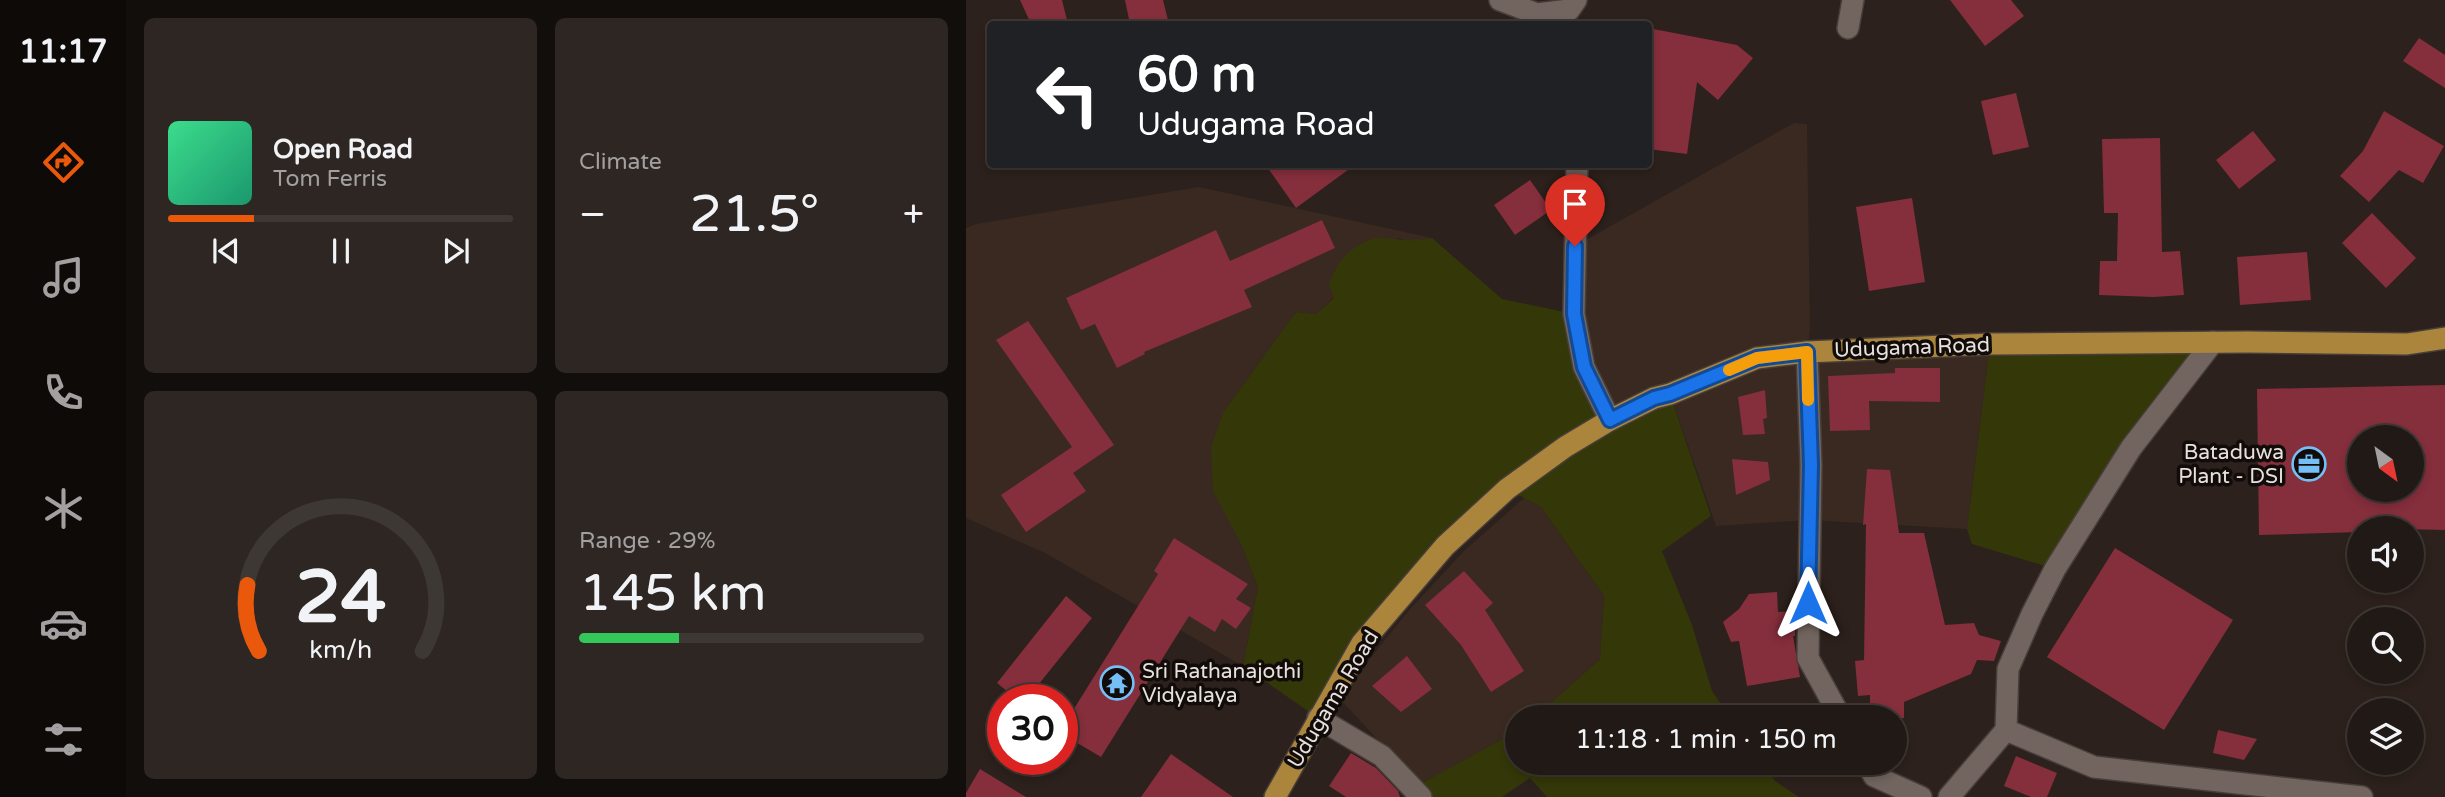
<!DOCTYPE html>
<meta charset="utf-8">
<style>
body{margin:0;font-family:"Varela Round",sans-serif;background:#2d2622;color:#f1f3f6;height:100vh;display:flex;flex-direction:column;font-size:26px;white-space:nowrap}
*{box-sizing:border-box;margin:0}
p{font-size:23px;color:#a2a0a0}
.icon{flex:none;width:38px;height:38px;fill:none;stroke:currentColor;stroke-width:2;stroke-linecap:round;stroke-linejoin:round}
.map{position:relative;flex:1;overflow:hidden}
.side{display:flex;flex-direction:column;gap:18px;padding:18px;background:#120e0c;width:840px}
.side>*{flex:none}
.top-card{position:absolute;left:21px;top:21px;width:665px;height:147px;border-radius:7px;box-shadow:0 4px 10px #0003,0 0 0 2px #3e3834;background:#202124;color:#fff;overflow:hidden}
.needle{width:46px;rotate:147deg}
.buttons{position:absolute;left:1381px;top:425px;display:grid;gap:14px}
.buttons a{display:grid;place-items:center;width:77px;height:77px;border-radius:50%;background:#211915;box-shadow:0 4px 10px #0003,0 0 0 2px #3e3834;font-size:35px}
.speed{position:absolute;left:21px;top:684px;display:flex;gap:14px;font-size:35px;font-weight:700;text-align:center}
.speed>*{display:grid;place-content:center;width:91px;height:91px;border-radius:50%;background:#211915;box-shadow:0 4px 10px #0003,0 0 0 2px #3e3834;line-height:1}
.speed .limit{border:10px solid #d22;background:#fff;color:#111}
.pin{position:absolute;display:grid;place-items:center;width:60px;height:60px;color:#fff;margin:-72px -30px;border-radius:50% 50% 50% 0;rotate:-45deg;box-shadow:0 0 7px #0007}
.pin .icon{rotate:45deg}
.me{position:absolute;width:77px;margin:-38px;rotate:0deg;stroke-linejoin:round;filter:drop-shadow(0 0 5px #0008)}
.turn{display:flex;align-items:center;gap:24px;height:147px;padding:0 35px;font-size:32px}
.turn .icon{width:91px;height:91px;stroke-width:2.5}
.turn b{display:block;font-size:49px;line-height:60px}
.big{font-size:52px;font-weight:600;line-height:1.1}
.side .widget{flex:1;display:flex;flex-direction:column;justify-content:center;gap:10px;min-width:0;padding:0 24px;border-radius:10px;background:#2d2622}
.side .dial{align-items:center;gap:0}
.dial svg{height:182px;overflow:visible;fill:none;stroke:#3e3834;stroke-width:7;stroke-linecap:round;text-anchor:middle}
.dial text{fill:#f1f3f6;stroke:none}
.song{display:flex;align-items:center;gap:21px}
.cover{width:84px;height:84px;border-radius:10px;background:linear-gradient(135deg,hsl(150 70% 55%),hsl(160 70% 35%))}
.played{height:7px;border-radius:4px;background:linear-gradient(90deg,#ea580c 25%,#3e3834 25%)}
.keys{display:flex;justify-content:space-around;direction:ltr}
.heat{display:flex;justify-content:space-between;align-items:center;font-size:38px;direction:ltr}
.charge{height:10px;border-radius:5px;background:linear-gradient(90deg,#34c759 29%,#3e3834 0)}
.side .tiles{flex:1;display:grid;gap:18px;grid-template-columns:repeat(2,1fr)}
.trip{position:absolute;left:539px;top:705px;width:402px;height:70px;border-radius:35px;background:#211915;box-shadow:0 4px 10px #0003,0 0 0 2px #3e3834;font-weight:600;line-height:70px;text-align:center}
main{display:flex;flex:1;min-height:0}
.tab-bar{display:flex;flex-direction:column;width:126px;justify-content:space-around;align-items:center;background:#0d0a08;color:#a2a0a0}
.tab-bar .icon{width:49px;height:49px}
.tab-bar .active{color:#ea580c}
.tab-bar b{font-size:32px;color:#f1f3f6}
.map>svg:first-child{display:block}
.built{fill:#3a2921}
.green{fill:#343708}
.building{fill:#852e3c;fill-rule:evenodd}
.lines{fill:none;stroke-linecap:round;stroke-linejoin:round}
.minor-casing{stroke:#473e39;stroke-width:24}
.major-casing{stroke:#473e39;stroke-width:24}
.minor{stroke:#72655f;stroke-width:21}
.major{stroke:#ac853c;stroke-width:21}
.route-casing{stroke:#114b97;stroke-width:18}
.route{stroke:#1a73e8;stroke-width:12}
.slow{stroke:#f59e0b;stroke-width:12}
.labels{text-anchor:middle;stroke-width:7;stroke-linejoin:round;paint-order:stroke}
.street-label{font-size:21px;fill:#e7e0dc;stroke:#110c0a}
.poi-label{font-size:21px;fill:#e7e0dc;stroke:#110c0a;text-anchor:end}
</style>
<main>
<nav class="tab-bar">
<b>11:17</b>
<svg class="icon active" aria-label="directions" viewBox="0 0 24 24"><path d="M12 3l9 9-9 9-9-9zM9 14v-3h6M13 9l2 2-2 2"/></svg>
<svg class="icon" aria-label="music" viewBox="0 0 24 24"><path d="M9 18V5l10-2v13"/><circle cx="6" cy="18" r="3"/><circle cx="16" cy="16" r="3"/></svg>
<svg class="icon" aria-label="phone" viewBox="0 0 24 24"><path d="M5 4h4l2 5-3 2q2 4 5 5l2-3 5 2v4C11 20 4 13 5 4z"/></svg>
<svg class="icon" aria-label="climate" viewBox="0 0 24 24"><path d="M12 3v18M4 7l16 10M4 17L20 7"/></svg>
<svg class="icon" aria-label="car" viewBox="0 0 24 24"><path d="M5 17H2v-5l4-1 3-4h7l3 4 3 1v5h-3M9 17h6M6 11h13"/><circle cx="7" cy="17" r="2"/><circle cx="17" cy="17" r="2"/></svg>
<svg class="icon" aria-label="filters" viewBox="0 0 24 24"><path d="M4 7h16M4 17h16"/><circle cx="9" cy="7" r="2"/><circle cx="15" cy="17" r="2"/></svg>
</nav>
<section class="side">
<div class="tiles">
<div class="widget">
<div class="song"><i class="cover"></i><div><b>Open Road</b><p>Tom Ferris</p></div></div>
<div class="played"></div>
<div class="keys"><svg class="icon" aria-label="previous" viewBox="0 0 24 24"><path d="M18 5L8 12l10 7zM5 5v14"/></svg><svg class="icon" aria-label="pause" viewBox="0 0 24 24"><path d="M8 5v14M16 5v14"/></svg><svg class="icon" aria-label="next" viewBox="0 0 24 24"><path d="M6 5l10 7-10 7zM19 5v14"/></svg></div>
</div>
<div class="widget"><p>Climate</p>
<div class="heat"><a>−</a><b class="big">21.5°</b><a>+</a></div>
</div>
<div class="widget dial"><svg viewBox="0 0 100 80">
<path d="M14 69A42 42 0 1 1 86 69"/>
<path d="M14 69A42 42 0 0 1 9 40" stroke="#ea580c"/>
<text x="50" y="56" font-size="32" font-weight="700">24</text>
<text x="50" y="72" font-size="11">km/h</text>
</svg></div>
<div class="widget"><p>Range · 29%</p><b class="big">145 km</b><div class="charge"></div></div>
</div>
</section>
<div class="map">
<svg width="1479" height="797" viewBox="0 0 1479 797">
<rect width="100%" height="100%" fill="#2c211c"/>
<path class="built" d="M828,123L841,124L844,329L841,352L1024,344L1001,529L843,520L750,526L704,394L644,420L620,368L609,246Z
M233,187L466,238L445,242L432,238L350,314L330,312L258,411L275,544L292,587L277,666L79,553L0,518V228L10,224Z
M558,498L575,507L638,596L634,659L569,717L551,718V731L453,785L376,701L406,656L443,610L499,550Z"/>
<path class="green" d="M409,238C431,238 443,243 466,238L536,299L608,314L644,420L704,394L745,516L696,551L726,625L746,691L764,717H569L634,659L638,596L575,507L541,489L479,546L352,718L277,666L292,587L275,544L247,491L245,447L258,411L330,312L350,314L368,298L363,284C372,260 384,246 409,238Z
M1247,342L1089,569L1006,544L1001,529L1024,344Z
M551,731V763H797L809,781L833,797H581L564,778L536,797H455L447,788Z"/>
<path class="building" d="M54,0H96L102,24H65Z
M159,0H197L203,24H164Z
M984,0H1045L1058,16L1019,46Z
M682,28L771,45L787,58L752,100L731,82L721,154L682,149Z
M1453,38L1479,55V88L1437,61Z
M1050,93L1063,147L1027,155L1015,101Z
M1418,111L1478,146L1457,183L1433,170L1403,202L1374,176L1397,151Z
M1287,131L1310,160L1273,189L1250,160Z
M1194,138L1196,252L1214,251L1218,295L1188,297L1133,295L1134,261H1151L1152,213H1138L1136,139Z
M299,164H390L330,208Z
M564,180L585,210L549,235L528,205Z
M946,198L959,282L903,291L890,207Z
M1406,213L1450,258L1420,288L1376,243Z
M356,220L369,248L278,290L286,307L178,352L179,354L151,368L129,324L115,330L100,298L250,230L264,261Z
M1341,252L1345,300L1274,305L1271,257Z
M62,321L148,445L107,473L120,491L60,532L35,495L106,447L30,340Z
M929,368H974V402L903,401L904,430L864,431L862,376L929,373Z
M1479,385V530L1393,528V532L1293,535L1291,389ZM1393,438H1446V490H1393Z
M799,390L801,418L797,419L799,434L777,435L772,397Z
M766,459L802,462L804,480L770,495Z
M901,469L924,470L933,533H958L979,625L1008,623L1013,635L1035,641L1028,661L1011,660L1005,674L938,702V718H904V695L892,696L889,661L898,660L900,524L897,525Z
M208,538L282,584L270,599L285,608L270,629L256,619L249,632L223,616L135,757L96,734V728L192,574L188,571Z
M1149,548L1267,620L1198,730L1081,657Z
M498,571L527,603L519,610L558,671L525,692L495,645L459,605Z
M811,592L812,612L829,611V636H827L834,677L781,686L773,641L765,642L757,622L773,609L783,594Z
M100,596L126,618L60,700H52L31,683Z
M441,656L466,689L435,712L406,686Z
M1252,730L1291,739L1278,760L1247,753Z
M385,753L410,768L432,791L434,797H380L363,786Z
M205,754L267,797H175Z
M1050,756L1091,773L1081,797H1065L1038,786Z
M14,769L60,797H0V793Z"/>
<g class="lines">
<defs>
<path id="minor" d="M534,0L571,14L603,10L610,0
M882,28L887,0
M611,164L608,314L618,367L644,420
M841,352L845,465L842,658L875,718
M352,718L416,756L455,797
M1040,730L1042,669L1066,614L1089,569L1165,448L1247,342
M901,763L908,776L955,797
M983,797L1040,730L1128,767L1396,797"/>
<path id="major" d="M309,797L396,643L479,546L541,489L599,447L644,420L688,398L704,394L791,358L841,352L1024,344L1282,342L1441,344L1479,338"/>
</defs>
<use href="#minor" class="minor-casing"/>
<use href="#major" class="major-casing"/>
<use href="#minor" class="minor"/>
<use href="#major" class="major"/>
</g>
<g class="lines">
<defs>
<path id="route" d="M609,246L608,314L618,367L644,420L688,398L704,394L791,358L841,352L845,465L842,603"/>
</defs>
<use href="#route" class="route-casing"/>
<use href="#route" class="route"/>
<path class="slow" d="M763,370L791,358L841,352L842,400"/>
</g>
<defs>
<symbol id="office-ring" viewBox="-11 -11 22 22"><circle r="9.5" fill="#110c0a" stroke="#74c0f6" stroke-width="1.5"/><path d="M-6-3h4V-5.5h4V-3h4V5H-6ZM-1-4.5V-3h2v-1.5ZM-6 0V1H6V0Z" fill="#74c0f6"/></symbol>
<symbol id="temple-ring" viewBox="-11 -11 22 22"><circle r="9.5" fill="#110c0a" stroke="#74c0f6" stroke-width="1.5"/><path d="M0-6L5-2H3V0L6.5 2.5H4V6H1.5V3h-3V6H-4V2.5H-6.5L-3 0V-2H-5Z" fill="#74c0f6"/></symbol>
</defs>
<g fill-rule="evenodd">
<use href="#office-ring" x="1324" y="445" width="38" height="38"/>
<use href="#temple-ring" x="132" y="664" width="38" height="38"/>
</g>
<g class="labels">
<g class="street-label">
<text transform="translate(946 347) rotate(-2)" y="7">Udugama Road</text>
<text transform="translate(367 699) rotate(-59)" y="7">Udugama Road</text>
</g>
<g class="poi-label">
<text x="1318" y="459">Bataduwa<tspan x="1318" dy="24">Plant - DSI</tspan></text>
<text x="176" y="678" text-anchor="start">Sri Rathanajothi<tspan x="176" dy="24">Vidyalaya</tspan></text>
</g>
</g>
</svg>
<div class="buttons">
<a><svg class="needle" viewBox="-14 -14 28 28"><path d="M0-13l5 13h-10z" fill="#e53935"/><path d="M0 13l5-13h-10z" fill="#a2a0a0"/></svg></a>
<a><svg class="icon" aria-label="sound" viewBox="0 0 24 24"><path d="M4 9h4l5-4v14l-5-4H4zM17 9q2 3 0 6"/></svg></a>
<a><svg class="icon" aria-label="search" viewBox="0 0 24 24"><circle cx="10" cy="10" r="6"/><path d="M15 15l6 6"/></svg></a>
<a><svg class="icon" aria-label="layers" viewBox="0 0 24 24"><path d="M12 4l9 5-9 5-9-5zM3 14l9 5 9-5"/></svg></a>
</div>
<div class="speed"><div class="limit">30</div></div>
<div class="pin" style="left:609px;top:246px;background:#d93025"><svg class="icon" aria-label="arrive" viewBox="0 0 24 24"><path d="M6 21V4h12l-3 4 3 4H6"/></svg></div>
<svg class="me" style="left:842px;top:603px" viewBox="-20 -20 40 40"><path d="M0-17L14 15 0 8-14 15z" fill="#1a73e8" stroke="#fff" stroke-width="4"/></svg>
<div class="trip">11:18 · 1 min · 150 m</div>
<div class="top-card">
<div class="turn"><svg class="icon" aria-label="left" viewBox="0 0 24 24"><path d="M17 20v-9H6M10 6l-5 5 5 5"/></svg><div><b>60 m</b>Udugama Road</div></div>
</div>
</div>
</main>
